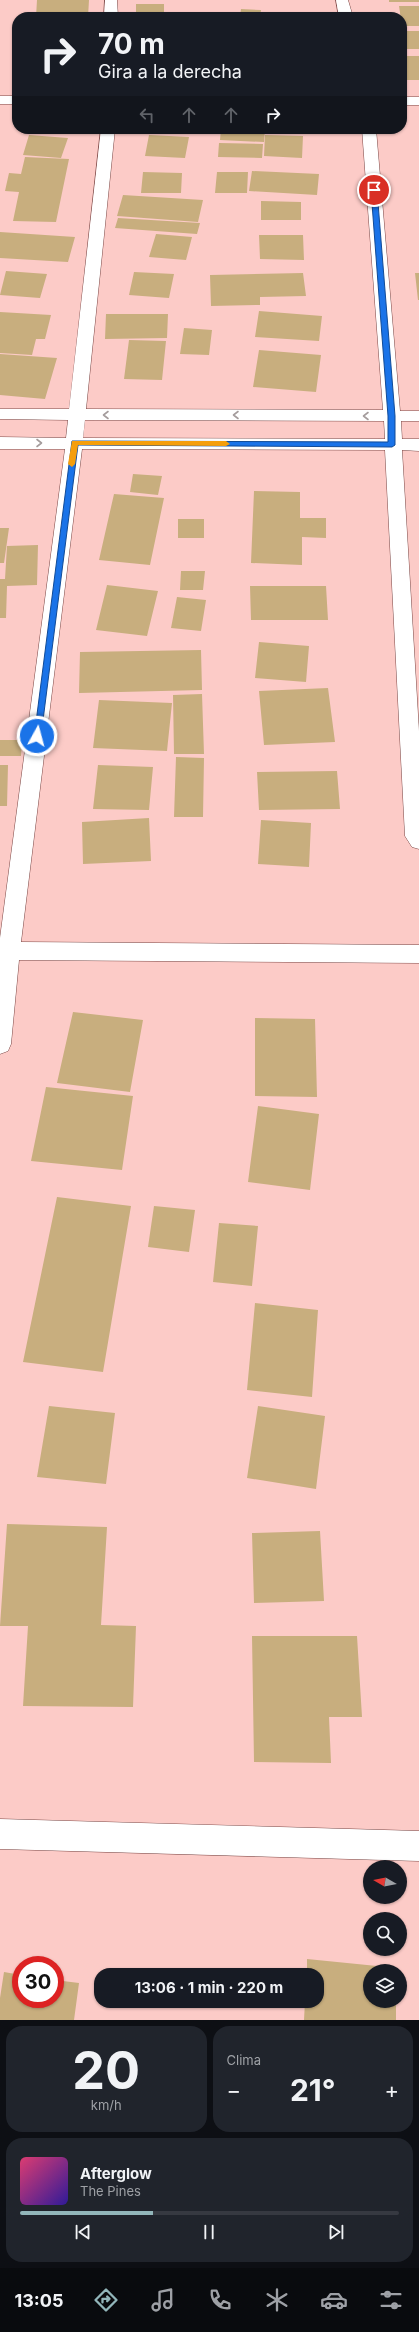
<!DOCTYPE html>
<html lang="es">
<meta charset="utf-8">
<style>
body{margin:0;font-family:Inter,sans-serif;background:#20242c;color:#f1f3f6;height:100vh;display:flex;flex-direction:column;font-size:15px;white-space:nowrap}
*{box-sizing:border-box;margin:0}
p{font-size:13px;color:#9ea1a6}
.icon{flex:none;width:22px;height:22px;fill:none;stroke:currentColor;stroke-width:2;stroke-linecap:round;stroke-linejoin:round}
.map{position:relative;height:2020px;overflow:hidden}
.panel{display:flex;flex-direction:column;gap:6px;padding:6px;background:#0d0f14;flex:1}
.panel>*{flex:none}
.hud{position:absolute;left:12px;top:12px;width:395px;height:122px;border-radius:16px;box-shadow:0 1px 3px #0004;background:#171b24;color:#f1f3f6;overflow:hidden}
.needle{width:26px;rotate:279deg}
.tools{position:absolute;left:363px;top:1860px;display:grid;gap:8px}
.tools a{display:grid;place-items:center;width:44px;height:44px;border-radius:50%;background:#171b24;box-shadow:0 1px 3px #0004;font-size:20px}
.speed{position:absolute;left:12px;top:1956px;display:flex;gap:8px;font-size:20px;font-weight:700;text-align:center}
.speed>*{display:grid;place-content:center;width:52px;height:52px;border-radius:50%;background:#171b24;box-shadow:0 1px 3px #0004;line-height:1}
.speed .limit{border:6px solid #d22;background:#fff;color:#111}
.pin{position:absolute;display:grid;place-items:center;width:34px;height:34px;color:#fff;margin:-17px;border:2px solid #fff;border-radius:50%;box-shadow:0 1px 4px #0007}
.me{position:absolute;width:44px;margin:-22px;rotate:7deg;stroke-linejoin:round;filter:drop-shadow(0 0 3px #0008)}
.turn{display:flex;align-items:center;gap:14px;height:84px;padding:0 20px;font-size:18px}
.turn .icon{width:52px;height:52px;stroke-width:2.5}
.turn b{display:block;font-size:28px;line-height:34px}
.lanes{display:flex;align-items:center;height:38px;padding:0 20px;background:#0003;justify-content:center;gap:20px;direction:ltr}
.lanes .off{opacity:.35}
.big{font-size:30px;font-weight:700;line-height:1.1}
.panel .card{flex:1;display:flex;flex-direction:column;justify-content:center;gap:6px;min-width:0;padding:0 14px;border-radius:16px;background:#20242c}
.panel .dial{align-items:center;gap:0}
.dial b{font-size:52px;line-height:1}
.song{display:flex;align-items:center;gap:12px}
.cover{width:48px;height:48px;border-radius:6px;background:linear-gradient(135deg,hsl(340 70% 55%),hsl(250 70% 35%))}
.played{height:4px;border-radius:2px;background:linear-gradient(90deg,#92b6ba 35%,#363941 35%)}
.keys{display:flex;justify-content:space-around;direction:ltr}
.heat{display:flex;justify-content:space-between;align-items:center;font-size:22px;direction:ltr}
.panel .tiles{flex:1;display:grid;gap:6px;grid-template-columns:1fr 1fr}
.card:last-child{grid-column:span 2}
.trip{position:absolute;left:94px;top:1968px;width:230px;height:40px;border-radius:16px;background:#171b24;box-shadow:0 1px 3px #0004;font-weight:700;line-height:40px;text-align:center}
.menu{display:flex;height:64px;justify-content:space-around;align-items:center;background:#090b0e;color:#9ea1a6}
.menu .icon{width:28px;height:28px}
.menu .selected{color:#92b6ba}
.menu b{font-size:18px;color:#f1f3f6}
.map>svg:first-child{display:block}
.building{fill:#c8ae7e}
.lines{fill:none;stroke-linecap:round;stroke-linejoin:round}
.minor-casing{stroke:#7a4745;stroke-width:1}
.minor{fill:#fff;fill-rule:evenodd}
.oneway{stroke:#a59d9d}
.route{fill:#1a73e8;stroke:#114b97}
.slow{fill:#f59e0b}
</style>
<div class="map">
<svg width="419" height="2020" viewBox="0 0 419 2020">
<rect width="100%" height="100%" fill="#fccbc7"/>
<path class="building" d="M37,0H89L88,17H36Z
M389,0H419V2H389Z
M136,4H164V17H136Z
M399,6H419V26H402Z
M241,9L261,10L260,17H240Z
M402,31H419V49H402Z
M402,56H419V80H402Z
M221,129H265L264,142L220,140Z
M29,135L68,138L61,158L23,155Z
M149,135L189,137L185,158L145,156Z
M265,135L303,136L302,158L264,156Z
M219,143L263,144L262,158L218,157Z
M25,157L69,159L56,222L13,221L19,192L5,191L9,173L21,174Z
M252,171L319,174L317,195L249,191Z
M143,172L182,173L181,193H141Z
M217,172H248L247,193H215Z
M123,195L203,200L198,222L117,216Z
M261,201L301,202V220H261Z
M118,218L200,223L197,234L115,228Z
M0,232L75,237L68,262L0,258Z
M156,234L192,237L186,260L149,257Z
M259,235H303L304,260L260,259Z
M6,271L47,274L40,298L0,295Z
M134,272L174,274L169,298L129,295Z
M303,273L306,296L260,297V305L211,306L210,275Z
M415,273H419V300H418Z
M259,311L322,316L319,341L255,337Z
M0,312L51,315L45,339H36L32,355L0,353Z
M106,314H168L167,338L105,339Z
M184,328L212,330L209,355L180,354Z
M129,340L166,341L162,380L124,379Z
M259,350L321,355L316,392L253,387Z
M0,354L57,358L45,399L0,395Z
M133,474L162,476L158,495L130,492Z
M254,491L300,492V518H326V538L302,537V565L251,563Z
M114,494L164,498L150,565L99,560Z
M178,519H204V538H178Z
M0,528H9L4,563H0Z
M38,545L37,585L7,586L6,618H0V579H5L7,546Z
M181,571H205L203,590H180Z
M107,585L158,591L147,636L96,630Z
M250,586H326L328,620H251Z
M177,597L206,600L201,631L171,628Z
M259,642L309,646L306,682L255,678Z
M201,650L202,690L79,693L80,652Z
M328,688L335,742L264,745L259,691Z
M202,694L204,754H174L173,695Z
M99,700L172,703L167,751L93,748Z
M0,740H22L21,756H0Z
M176,757L204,758L203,817H174Z
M0,765H8L7,806H0Z
M98,765L153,767L149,810L93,809Z
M337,771L340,809L259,810L257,772Z
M149,818L151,861L83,864L82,822Z
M261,820L311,823L309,867L258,864Z
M73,1012L143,1020L130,1092L57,1083Z
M255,1018L315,1019L317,1097L255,1096Z
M46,1087L133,1096L122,1170L31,1161Z
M258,1106L319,1114L310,1190L248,1182Z
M57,1197L131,1206L103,1372L23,1362Z
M154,1206L195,1210L189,1252L148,1247Z
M219,1223L258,1226L252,1286L213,1282Z
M255,1303L318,1310L312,1397L247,1390Z
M49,1406L115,1413L106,1484L37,1477Z
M258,1406L325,1416L316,1489L247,1478Z
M7,1524L107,1527L101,1625L136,1626L133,1707L23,1706L28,1626H0Z
M320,1531L324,1601L254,1603L252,1533Z
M252,1636H357L362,1717H329L331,1763L254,1762Z
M307,1959L397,1968L396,1971H370V2001H396V2020H304L305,2001H317V1975H307Z
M4,1972L21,1975V1999H55V1980L79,1983L74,2020H0V1998Z"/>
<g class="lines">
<defs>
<path id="minor" d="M105,0H117L118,17H104Z
M336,0H348L353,17H339Z
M0,96H17V104H0Z
M402,97H419V105H402Z
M101,129H115L86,409L383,410L362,129H376L400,411H419V421H401L402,439H419V451L402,450L419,731V849L412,847L405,836L385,450L82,449L21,942L419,945V963L19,960L11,1044L8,1051L0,1054V938L65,449H0V437L66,438L68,420L0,419V409H69ZM85,420L384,421L385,439L83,438Z
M0,1819L419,1831V1861L0,1849Z"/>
</defs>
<use href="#minor" class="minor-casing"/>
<use href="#minor" class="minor"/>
</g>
<defs><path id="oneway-chevron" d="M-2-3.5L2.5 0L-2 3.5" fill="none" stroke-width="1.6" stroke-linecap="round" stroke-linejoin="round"/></defs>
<g class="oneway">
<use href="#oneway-chevron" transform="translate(106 415) rotate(-180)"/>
<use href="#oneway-chevron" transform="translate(236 415) rotate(-180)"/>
<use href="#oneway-chevron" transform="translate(366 416) rotate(-180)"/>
<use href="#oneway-chevron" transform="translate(39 443)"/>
</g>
<path class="route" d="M374,188L377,190L395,416V445L392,447L78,445L41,736L39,738H34L72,441L388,442V416L371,190Z"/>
<path class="slow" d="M72,441H226L230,444L226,446L78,445L75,464L72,467L68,464Z"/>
</svg>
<div class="tools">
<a><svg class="needle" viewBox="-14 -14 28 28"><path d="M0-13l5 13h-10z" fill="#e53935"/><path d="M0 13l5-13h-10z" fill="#9ea1a6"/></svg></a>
<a><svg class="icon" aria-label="search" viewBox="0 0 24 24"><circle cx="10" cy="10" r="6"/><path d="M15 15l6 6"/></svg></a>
<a><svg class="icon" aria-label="layers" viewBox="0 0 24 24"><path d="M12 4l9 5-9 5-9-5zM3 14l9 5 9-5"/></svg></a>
</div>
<div class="speed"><div class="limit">30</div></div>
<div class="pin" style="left:374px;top:190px;background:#d93025"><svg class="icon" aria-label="arrive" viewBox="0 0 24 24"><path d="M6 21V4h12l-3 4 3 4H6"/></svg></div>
<svg class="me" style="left:37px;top:736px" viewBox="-20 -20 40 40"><circle r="17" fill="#1a73e8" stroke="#fff" stroke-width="3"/><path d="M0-11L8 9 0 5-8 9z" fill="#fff"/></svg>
<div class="trip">13:06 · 1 min · 220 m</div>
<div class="hud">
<div class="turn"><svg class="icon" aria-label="right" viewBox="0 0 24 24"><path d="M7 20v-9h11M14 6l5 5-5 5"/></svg><div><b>70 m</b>Gira a la derecha</div></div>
<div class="lanes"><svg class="icon off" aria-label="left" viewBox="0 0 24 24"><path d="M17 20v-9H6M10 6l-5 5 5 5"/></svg><svg class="icon off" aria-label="ahead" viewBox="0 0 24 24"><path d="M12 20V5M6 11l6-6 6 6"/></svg><svg class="icon off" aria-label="ahead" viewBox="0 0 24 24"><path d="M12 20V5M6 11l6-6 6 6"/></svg><svg class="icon" aria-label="right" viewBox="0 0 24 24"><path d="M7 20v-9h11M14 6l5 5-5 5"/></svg></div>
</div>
</div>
<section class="panel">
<div class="tiles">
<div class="card dial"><b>20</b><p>km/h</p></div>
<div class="card"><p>Clima</p>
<div class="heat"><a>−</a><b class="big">21°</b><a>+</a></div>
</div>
<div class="card">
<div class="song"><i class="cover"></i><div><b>Afterglow</b><p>The Pines</p></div></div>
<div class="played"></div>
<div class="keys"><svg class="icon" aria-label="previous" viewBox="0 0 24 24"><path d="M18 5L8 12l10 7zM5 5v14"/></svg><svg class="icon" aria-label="pause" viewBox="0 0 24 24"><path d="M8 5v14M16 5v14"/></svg><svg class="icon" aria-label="next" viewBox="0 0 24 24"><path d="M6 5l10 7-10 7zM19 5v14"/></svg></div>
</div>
</div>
</section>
<nav class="menu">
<b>13:05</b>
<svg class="icon selected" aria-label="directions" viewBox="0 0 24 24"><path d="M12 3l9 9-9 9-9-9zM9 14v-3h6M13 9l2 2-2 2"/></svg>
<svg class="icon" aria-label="music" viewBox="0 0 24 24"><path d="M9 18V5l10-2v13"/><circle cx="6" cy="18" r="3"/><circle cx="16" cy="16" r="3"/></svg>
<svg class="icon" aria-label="phone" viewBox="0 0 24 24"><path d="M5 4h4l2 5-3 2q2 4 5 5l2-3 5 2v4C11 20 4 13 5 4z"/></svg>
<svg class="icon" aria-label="climate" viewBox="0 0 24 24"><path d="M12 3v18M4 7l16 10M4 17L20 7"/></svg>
<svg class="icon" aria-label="car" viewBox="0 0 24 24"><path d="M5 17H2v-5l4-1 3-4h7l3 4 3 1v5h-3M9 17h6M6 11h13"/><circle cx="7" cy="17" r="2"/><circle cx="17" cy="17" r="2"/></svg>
<svg class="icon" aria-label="filters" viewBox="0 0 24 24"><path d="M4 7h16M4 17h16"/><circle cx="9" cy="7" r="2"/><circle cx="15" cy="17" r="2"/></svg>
</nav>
